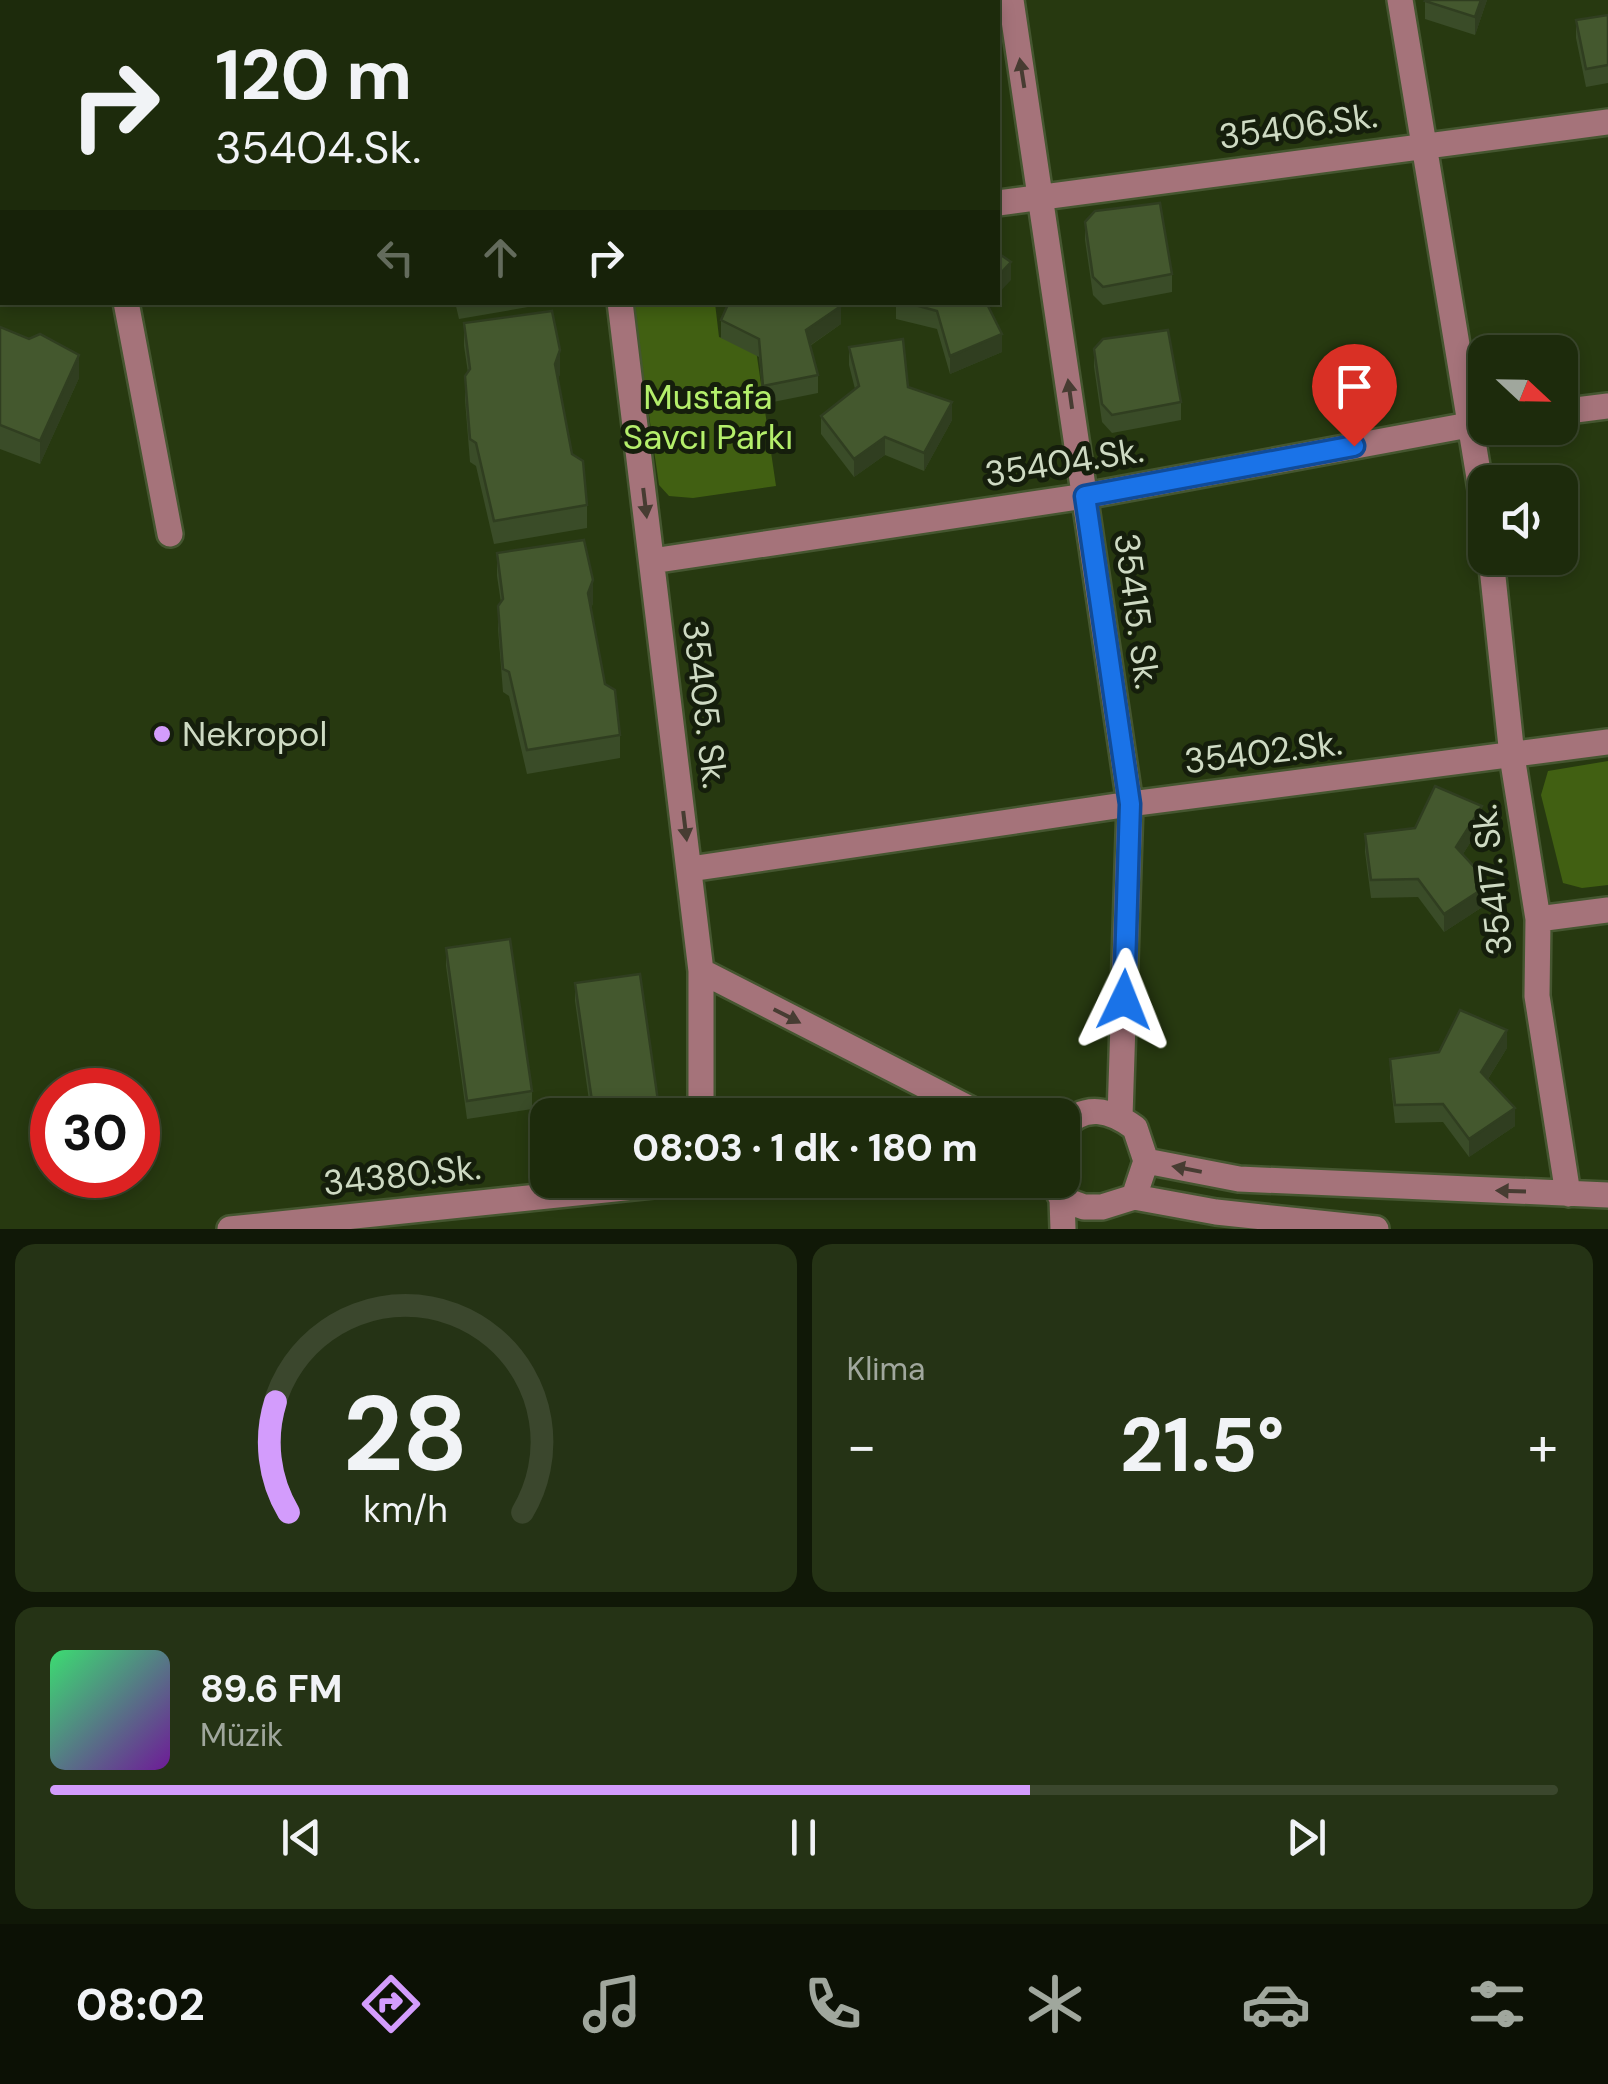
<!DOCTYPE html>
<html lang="tr">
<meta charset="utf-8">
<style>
body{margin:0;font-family:"DM Sans",sans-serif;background:#253315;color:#f1f3f6;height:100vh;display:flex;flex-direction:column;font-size:38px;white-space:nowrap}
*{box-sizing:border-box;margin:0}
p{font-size:32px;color:#a0a79d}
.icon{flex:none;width:55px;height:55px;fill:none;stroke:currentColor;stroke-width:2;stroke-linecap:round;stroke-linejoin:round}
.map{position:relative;height:1229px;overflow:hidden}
.side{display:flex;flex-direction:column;gap:15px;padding:15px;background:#101807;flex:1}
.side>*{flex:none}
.guide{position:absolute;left:0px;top:0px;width:1000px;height:305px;box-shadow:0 5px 15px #0003,0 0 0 2px #3b472d;background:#1d2b0c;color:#f1f3f6;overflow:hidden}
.needle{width:65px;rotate:112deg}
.buttons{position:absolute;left:1468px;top:335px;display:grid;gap:20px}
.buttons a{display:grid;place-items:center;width:110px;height:110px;border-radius:20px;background:#1d2b0c;box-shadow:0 5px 15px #0003,0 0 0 2px #3b472d;font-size:50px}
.speed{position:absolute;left:30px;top:1068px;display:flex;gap:20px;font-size:50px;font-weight:700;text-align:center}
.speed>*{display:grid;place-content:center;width:130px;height:130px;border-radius:50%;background:#1d2b0c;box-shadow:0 5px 15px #0003,0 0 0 2px #3b472d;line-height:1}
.speed .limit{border:15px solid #d22;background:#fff;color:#111}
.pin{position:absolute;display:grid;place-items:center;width:85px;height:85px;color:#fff;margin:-102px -42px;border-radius:50% 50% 50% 0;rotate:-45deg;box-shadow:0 0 10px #0007}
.pin .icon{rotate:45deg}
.me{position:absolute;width:110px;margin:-55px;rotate:2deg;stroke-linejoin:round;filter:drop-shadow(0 0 8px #0008)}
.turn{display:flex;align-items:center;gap:35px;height:210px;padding:0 50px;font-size:45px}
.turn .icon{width:130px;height:130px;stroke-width:2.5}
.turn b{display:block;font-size:70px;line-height:85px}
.lanes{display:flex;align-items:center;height:95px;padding:0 50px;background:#0003;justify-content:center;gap:50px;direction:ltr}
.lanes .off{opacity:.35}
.big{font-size:75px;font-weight:800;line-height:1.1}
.side .tile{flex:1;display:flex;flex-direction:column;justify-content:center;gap:15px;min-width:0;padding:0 35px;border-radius:20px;background:#253315}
.side .dial{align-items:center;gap:0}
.dial svg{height:260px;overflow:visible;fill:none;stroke:#3b472d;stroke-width:7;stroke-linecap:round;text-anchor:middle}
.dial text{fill:#f1f3f6;stroke:none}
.song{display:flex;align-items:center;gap:30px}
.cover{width:120px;height:120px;border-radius:15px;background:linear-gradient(135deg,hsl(140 70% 55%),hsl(280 70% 35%))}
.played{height:10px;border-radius:5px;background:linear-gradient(90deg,#d39cfc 65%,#3b472d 65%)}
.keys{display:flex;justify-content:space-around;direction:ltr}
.heat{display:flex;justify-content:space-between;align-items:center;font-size:55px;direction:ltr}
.side .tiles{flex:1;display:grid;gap:15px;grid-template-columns:1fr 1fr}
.tile:last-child{grid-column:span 2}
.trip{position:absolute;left:530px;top:1098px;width:550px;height:100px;border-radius:20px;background:#1d2b0c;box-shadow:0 5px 15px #0003,0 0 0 2px #3b472d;font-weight:800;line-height:100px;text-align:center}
.tabs{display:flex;height:160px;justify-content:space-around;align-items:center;background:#0c1105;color:#a0a79d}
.tabs .icon{width:70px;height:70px}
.tabs .active{color:#d39cfc}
.tabs b{font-size:45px;color:#f1f3f6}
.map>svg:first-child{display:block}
.green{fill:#416012}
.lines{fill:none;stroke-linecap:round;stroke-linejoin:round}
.minor-casing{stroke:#455630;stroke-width:30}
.minor{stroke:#a5737a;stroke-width:25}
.wall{fill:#3a4c28}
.shaded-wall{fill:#303e20}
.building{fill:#44582e;stroke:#303e20;stroke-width:2.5}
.oneway{fill:#473c32}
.route-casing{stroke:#114b97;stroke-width:25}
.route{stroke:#1a73e8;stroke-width:18}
.poi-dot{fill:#d39cfc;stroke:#151e0c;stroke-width:4}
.labels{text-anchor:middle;stroke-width:10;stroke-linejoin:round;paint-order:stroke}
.street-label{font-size:35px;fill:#cedac3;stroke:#151e0c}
.park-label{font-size:35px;fill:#b4ef6b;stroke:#151e0c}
.poi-label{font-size:35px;fill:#cedac3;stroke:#151e0c;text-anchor:start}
</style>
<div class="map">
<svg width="1608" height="1229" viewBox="0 0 1608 1229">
<rect width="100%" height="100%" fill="#273910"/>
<path class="green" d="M633,303H715L719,337L756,350L776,486L693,498L669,496L659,485Z
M1608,761V885L1582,888L1563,883L1541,795L1548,771Z"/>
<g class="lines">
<defs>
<path id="minor" d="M84,0V2
M1011,0L1130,804L1120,1117
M1400,0L1485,514
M402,2L418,0
M693,2L705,0
M0,66L2,65
M0,120L2,119
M998,203L1608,122
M126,302L170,534
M620,302L701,971V1115
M1560,412L1608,406
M1491,558L1512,756L1538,919L1537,996L1568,1194
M652,561L1085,496L1485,422
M690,869L1130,804L1608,742
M1538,919L1608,910
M701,971L982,1115
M1062,1129C1084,1102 1111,1110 1135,1128L1146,1161L1134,1197
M1146,1161L1239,1179L1608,1195
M1052,1180L1062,1199L1063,1229
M1062,1199L1084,1207H1102L1134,1197L1216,1212L1376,1229
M230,1229L701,1180"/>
</defs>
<use href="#minor" class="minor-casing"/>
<use href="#minor" class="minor"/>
</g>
<path class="wall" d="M1487,0L1475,35L1425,19V1Z
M1608,15V83L1586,87L1576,38V20Z
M1085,222L1172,274V292L1103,305L1093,295L1085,240Z
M455,302H551V303L459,319Z
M896,302H989L987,305L1002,352L950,374L937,329L896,319Z
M721,320L841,324L810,346L818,375V393L763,404L759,357L721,338Z
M464,323L560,374L558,379L572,454L587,505V528L494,544L476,466L470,462L465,400V376L468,373L464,346Z
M0,327L79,378L40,464L0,449Z
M849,347L952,420L924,471L885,455L854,477L821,434V416L855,389L849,365Z
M1094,349L1181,402V420L1112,433L1102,422L1094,367Z
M497,553L593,603L591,609L605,684L620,735V758L527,774L509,696L503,692L498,629V606L501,603L497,576Z
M1482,824L1463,854L1490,902L1444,932L1418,897L1371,898L1365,852V834Z
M446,948L532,1091V1109L467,1119L446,966Z
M575,983L660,1115H591L575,1001Z
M1507,1048L1488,1079L1515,1126L1469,1157L1443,1122L1395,1123L1390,1077V1059Z"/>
<path class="shaded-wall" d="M1481,0H1487L1475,35V17Z
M1011,262V280L998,294V276Z
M841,306V324L806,348V330Z
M1002,334V352L950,374V356Z
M560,350V374L555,387V364Z
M79,355V378L40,464V441Z
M952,402V420L924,471V453Z
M885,437V455L854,477V459Z
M593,580V603L588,616V593Z
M1482,806V824L1456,865V847Z
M1490,884V902L1444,932V914Z
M1507,1030V1048L1481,1090V1072Z
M1515,1108V1126L1469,1157V1139Z"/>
<path class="building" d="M1426,0H1481L1475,17L1425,1Z
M1608,15V65L1586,69L1576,20Z
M1160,203L1172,274L1103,287L1093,277L1085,222L1095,211Z
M998,253L1011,262L998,276Z
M729,302H837L841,306L806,330L818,375L763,386L759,339L721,320Z
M904,302H986L1002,334L950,356L937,311Z
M552,311L560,350L555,364L572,454L583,461L587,505L494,521L476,443L470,439L465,376L470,369L464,323Z
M0,327L29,339L40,334L79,355L40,441L0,425Z
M1168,330L1181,402L1112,415L1102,404L1094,349L1103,339Z
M903,339L908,387L952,402L924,453L885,437L854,459L821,416L859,386L849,347Z
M584,540L593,580L588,593L605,684L615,690L620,735L527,750L509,672L503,669L498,606L503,599L497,553Z
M1435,786L1482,806L1456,847L1490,884L1444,914L1418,879L1371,880L1365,834L1415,828Z
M510,939L532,1091L467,1101L446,948Z
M640,974L660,1115H594L575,983Z
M1460,1010L1507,1030L1481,1072L1515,1108L1469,1139L1443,1104L1395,1105L1390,1059L1439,1052Z"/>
<defs><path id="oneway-solid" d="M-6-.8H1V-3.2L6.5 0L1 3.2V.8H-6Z" transform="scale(2.5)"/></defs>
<g class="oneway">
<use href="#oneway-solid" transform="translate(1022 73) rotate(-99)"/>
<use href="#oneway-solid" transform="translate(1070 394) rotate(-98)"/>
<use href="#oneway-solid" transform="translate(645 503) rotate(83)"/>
<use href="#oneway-solid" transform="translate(685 826) rotate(83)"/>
<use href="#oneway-solid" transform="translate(787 1016) rotate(27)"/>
<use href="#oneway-solid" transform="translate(1187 1169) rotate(-169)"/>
<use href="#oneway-solid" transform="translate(1511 1191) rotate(-178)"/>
</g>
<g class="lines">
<defs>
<path id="route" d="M1124,1000L1130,804L1085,496L1354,446"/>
</defs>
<use href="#route" class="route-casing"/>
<use href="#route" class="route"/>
</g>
<circle class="poi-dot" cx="162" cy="734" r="10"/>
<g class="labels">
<g class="street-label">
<text transform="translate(1298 126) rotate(-8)" y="12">35406.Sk.</text>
<text transform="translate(1064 462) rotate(-9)" y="12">35404.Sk.</text>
<text transform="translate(1137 611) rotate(82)" y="12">35415. Sk.</text>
<text transform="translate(705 704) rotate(83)" y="12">35405. Sk.</text>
<text transform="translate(1263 752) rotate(-7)" y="12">35402.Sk.</text>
<text transform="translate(1492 880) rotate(-96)" y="12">35417. Sk.</text>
<text transform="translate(402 1175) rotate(-6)" y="12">34380.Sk.</text>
</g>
<g class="park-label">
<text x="708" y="409">Mustafa<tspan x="708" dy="40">Savcı Parkı</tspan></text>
</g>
<g class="poi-label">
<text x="182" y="746">Nekropol</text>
</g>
</g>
</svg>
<div class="buttons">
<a><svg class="needle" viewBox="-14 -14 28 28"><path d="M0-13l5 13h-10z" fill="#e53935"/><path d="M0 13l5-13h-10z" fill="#a0a79d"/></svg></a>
<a><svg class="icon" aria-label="sound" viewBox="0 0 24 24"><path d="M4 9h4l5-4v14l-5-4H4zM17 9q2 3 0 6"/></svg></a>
</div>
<div class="speed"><div class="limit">30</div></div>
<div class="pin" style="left:1354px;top:446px;background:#d93025"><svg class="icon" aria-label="arrive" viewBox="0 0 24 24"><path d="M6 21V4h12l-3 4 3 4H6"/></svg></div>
<svg class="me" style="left:1124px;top:1000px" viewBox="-20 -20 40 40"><path d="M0-17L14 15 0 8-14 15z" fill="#1a73e8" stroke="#fff" stroke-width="4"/></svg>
<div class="trip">08:03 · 1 dk · 180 m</div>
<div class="guide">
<div class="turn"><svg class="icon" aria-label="right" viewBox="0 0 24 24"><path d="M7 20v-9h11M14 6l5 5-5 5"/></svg><div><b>120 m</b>35404.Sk.</div></div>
<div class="lanes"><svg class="icon off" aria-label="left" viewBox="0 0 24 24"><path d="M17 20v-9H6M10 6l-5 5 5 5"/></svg><svg class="icon off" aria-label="ahead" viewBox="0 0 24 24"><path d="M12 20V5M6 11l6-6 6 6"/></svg><svg class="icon" aria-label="right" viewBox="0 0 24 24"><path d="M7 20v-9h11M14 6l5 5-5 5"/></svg></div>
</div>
</div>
<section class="side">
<div class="tiles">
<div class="tile dial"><svg viewBox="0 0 100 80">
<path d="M14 69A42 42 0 1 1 86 69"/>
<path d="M14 69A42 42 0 0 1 10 35" stroke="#d39cfc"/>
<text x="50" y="56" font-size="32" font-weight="700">28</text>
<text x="50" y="72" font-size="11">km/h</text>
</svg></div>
<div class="tile"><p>Klima</p>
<div class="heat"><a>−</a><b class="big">21.5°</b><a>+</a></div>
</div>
<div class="tile">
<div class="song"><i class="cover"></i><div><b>89.6 FM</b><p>Müzik</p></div></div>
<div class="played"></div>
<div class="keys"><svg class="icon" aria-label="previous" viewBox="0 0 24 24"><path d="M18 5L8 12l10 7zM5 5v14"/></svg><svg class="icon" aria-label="pause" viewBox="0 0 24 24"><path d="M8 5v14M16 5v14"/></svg><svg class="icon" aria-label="next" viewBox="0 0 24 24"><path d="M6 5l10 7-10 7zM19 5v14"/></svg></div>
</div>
</div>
</section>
<nav class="tabs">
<b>08:02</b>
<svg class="icon active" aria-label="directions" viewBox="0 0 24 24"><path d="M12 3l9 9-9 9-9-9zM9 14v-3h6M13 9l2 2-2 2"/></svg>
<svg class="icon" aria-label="music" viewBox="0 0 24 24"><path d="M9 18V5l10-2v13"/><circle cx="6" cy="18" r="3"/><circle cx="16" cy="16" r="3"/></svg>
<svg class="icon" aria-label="phone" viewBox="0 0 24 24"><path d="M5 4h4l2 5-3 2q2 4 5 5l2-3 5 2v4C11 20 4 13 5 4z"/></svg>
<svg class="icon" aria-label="climate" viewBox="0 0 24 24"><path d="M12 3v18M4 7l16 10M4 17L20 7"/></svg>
<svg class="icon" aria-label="car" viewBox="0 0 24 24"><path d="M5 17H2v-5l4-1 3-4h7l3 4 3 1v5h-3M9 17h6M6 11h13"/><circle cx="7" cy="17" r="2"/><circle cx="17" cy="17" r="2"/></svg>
<svg class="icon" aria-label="filters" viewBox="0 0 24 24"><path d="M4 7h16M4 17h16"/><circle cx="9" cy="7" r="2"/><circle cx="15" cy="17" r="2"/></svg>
</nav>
